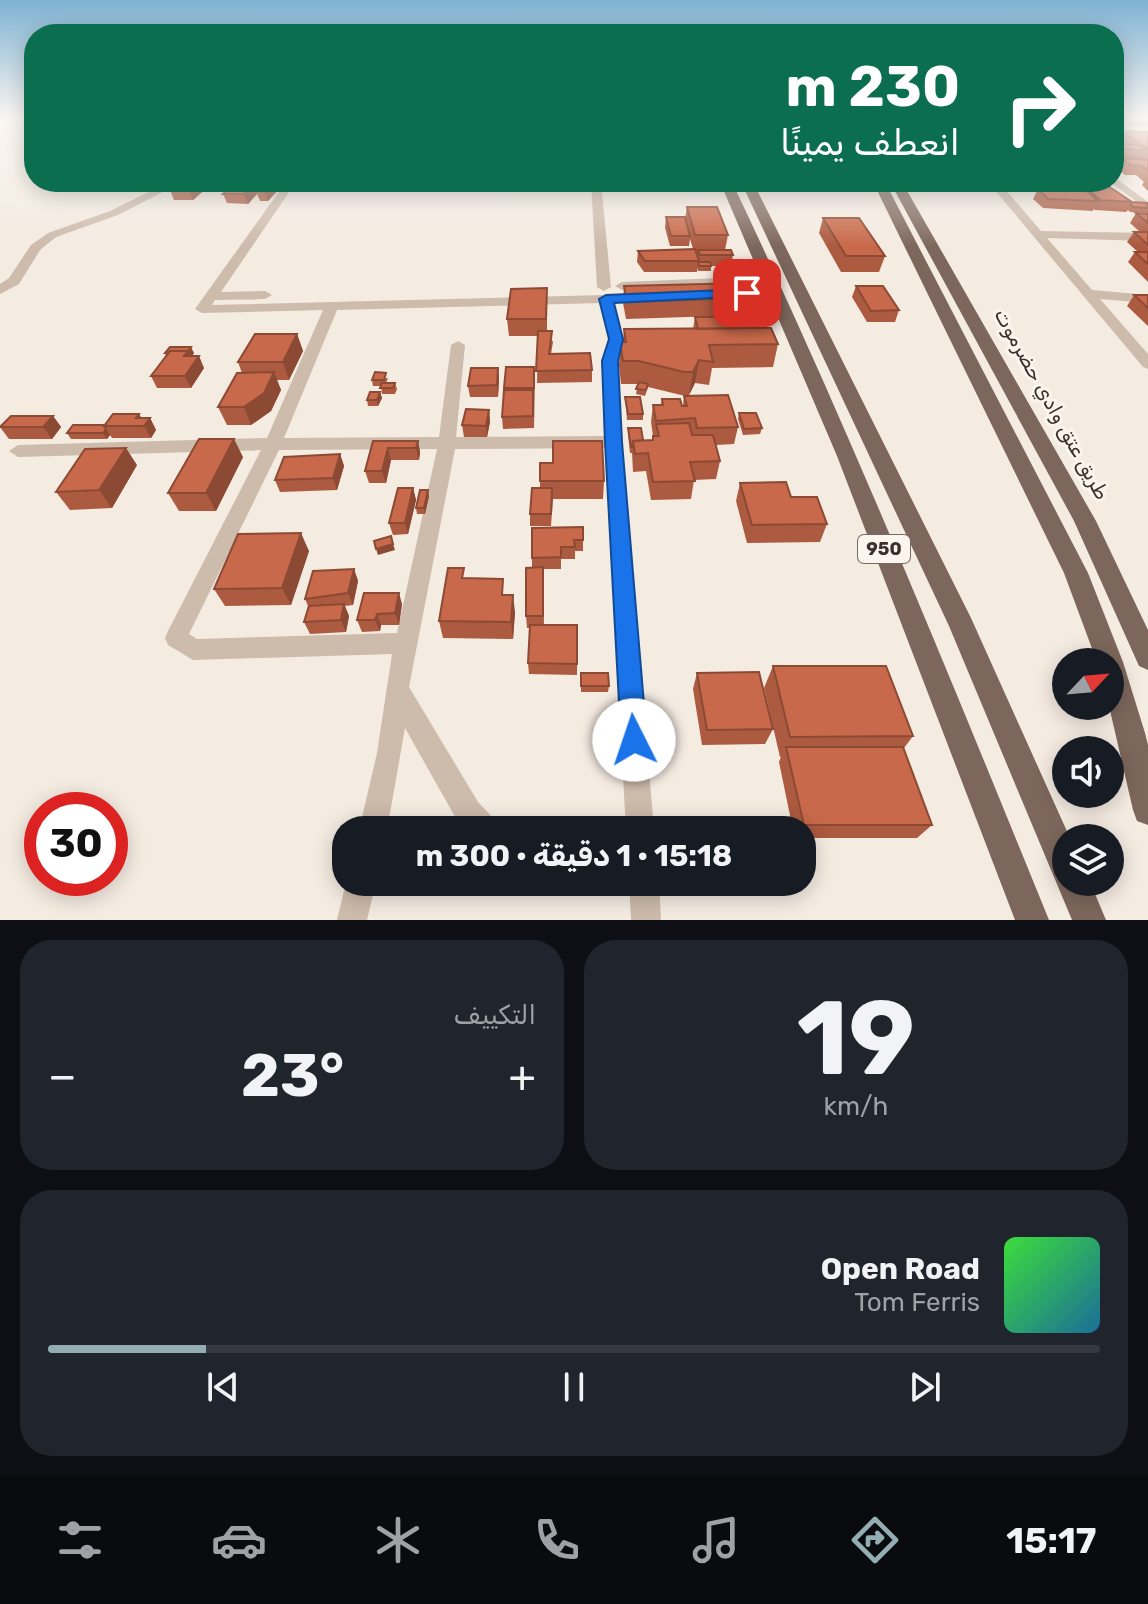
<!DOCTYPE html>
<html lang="ar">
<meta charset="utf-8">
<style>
body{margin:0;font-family:Rubik,Vazirmatn,sans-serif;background:#20242c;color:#f1f3f6;direction:rtl;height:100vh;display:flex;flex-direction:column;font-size:30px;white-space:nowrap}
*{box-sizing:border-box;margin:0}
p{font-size:26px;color:#9ea1a6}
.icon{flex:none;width:44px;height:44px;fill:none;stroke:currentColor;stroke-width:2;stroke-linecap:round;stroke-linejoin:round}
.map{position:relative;height:920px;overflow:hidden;direction:ltr}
.side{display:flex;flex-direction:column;gap:20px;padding:20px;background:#0d0f14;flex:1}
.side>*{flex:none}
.guide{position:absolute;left:24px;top:24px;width:1100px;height:168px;border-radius:32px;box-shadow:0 4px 20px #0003;direction:rtl;background:#0b6e4f;color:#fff;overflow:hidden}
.needle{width:52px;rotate:64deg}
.fabs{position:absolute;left:1052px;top:648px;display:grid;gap:16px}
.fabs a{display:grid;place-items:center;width:72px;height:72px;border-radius:50%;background:#171b24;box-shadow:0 4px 20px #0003;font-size:40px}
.speed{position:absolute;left:24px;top:792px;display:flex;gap:16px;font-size:40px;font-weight:700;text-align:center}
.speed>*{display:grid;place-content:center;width:104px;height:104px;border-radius:50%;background:#171b24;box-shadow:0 4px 20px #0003;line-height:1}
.speed .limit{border:12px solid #d22;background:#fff;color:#111}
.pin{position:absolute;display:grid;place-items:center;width:68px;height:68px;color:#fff;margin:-34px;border-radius:16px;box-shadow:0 4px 12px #0006}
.me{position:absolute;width:88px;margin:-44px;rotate:356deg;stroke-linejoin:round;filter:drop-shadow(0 0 6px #0008)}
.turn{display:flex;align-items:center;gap:28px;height:168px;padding:0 32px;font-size:36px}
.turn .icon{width:104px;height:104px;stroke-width:2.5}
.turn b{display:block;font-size:56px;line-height:68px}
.big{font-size:60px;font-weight:700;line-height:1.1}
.side .card{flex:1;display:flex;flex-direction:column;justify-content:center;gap:12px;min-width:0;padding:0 28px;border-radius:32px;background:#20242c}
.side .dial{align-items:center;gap:0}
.dial b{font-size:104px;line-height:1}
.song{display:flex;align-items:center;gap:24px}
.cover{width:96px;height:96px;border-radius:12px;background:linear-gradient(135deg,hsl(120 70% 55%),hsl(200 70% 35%))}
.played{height:8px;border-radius:4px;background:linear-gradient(90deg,#92aeb2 15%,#363941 15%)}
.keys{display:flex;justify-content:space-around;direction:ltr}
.heat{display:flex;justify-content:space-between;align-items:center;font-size:44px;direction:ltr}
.side .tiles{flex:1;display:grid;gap:20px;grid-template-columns:1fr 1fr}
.card:last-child{grid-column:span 2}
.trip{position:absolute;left:332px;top:816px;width:484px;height:80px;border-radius:32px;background:#171b24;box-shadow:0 4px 20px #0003;font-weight:700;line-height:80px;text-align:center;direction:rtl}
.tabs{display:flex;height:128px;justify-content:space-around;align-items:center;background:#090b0e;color:#9ea1a6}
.tabs .icon{width:56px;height:56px}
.tabs .current{color:#92aeb2}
.tabs b{font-size:36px;color:#f1f3f6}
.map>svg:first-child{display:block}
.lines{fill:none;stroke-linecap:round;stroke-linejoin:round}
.minor{fill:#cdbbac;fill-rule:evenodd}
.primary{fill:#7d675c;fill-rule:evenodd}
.wall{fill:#ac5a40}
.shaded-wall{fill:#8c4a34}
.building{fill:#c8694b;stroke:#8c4a34;stroke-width:2}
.route{fill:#1a73e8;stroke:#114b97;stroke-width:2}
.labels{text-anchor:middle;stroke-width:6;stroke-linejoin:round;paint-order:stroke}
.shield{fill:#fbf5ee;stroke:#756b66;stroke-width:2}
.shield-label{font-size:18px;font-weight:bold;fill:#3b302b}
.street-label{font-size:20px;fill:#3b302b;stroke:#fbf5ee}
</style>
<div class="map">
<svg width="1148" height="920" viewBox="0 0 1148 920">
<rect width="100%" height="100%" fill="#f4ebe1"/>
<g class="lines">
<path class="minor" d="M1114,177L1148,202V210L1110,182H1114Z
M169,182H182L118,215L56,237L40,250L19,284L0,294V284L9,278L31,245L48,233L110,211Z
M286,182H296L221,292L265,291L272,295L265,299L215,300L212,305L644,294L651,298L644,302L614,303L623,339L618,361L622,442L654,830H626L605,448L455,449L409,687L478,802L495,820L499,830H466L458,822L405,728L387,830H359L377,753L392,654L193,660L168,645L165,638L168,631L261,450L18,457L9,451L18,445L267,438L323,310L202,313L195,309ZM600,303L609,339L602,361L604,436L456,437L465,345L458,341L451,345L439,437L284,438L337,310ZM437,449L397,633L197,639L189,634L279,450Z
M591,182H601L611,287L604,291L597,287Z
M968,182H999L1041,231L1148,233V241L1047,238L1092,290L1148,295V303L1100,299L1148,354V369L1143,367L993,188Z
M771,276L777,280L776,283L622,290L615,286L622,282Z
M775,288L780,289V295L726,298L719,294L726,290Z
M346,882H376L367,920H337Z
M629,882H659L661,920H631Z"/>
<path class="primary" d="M720,182H732C847,424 948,672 1049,920H1015L837,456Z
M741,182H753L971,618L1070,838H1066V882H1090L1106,920H1072L949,626Z
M873,182H885L1088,573L1123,662L1145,733L1148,745V825L1137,821L1133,810L1109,706L1110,662H1097L1064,573Z
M890,182H902L1096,521L1148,630V670L1139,666L1074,521Z"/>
</g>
<path class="wall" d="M1122,119H1148V126H1132Z
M1114,122L1121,127L1119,132L1120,131L1148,132V191L1142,185L1144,182L1136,175H1125L1117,168L1122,159L1114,158Z
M181,182L202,192L193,200H174L170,190Z
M235,182H279L281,187L268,201H260L257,194L248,204L227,203L223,194Z
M1018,182H1075L1071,189L1024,188Z
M1083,185L1132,202L1148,204V213L1130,212L1128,210L1126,212L1095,210L1093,209V211L1043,208L1033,199L1038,189L1080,191Z
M687,207L728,235L725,250L733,255L731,266H711V271H698L697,268V272H644L637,262L638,251L693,249L690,239L689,246H670L665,228L666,217L685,219Z
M1136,213L1148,214V282L1128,262L1135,252H1138L1127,242L1134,232H1140L1130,223Z
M823,218L885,256L879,272H841L819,233Z
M624,286L753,298L750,315L626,319L623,303Z
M856,286L899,310L895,322H867L852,297Z
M547,288V331L553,342L551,354L592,370V382L537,383L538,336H509L507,319Z
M1134,295H1148V326L1127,306Z
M695,317L759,328L778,344L773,367L712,368L709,385L695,383L689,395H681L648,387L645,396L636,394L638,384H621L619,365L620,342H623L624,329H693Z
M297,334L303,351L289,380H277L281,390L271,411L251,425H227L218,407L242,373L238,362Z
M165,353H194L192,356L204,368L191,388H157L151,376L166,356Z
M506,367L535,378L534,428L503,429L502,417Z
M498,368L499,379L498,397H470L468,386Z
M388,378L386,383H395L397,389L395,394H382L381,386H373L372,380Z
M380,392L382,398L378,406H368L367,400Z
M684,396L738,427L734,444L716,445L720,461L716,479L694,480L691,499L651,500L646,471L633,472L632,453H630L628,434V428L643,440H652L653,436L651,422L653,405H661L662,399L683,406Z
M625,397L643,414V420H627Z
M489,410L490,422L487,437H464L462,425Z
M739,413L762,428L760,434L743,435L738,419Z
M139,414L141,418H150L156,430L151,438H112L110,435L107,439H71L67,433L105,425Z
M53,416L61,427L52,439H9L0,427Z
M373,441H418L420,452L419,460H391L386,483H369L365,471Z
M340,454L344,466L337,490L280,492L275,480Z
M243,457L216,511H179L168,493Z
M137,465L112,508L70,510L56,492Z
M540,481H604L603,499H553L551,526H530V514L540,488Z
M740,483L791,497L827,524L820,542L747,543L736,501Z
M413,488L416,500L408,534L393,535L389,523Z
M429,496L425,514H417L416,508Z
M583,527V551H575V559H561V569H543L544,625H577V675L529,674L528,663L530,628H527L526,616L532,567V558Z
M309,551L291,605L225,606L214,589Z
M354,569L358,581L353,605L345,606L349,616L346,632L310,634L304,622L308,606L305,599Z
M465,578L505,595L515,612L513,639L443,638L439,621Z
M402,604L399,625H381L380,631L362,632L357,620Z
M773,666L913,736L904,748L932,825L917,838H802V830H793L779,762L781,757H780L764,688Z
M581,673L609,686L608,692H581Z
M697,673L773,729L765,744L702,745L693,689Z"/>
<path class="shaded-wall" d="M256,182H261L263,188L256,191L257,194L248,204L244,194Z
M271,182H279L281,187L268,201L265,192Z
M199,183L202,192L193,200L189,191Z
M297,334L303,351L289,380L283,362Z
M191,347L194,353L191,357L184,356Z
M199,356L204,368L191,388L185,376Z
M699,360L695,383L689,395L693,372Z
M498,368L499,379L498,397L497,385Z
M274,372L281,390L271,411L251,425L244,407Z
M380,392L382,398L378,406L377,400Z
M489,410L490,422L487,437L486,426Z
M139,414L145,424L150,418L156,430L151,438L144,426L136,418Z
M53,416L61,427L52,439L43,427Z
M106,429L110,435L107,439L103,433Z
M234,439L243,457L216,511L206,493Z
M418,441L420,452L419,460L416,448Z
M126,448L137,465L112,508L99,490Z
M388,448L391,460L386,483L382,471Z
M340,454L344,466L337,490L333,478Z
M413,488L416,500L408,534L405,523Z
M428,490L429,496L425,514L424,508Z
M301,533L309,551L291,605L282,588Z
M393,544L395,550L378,555L376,549Z
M354,569L358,581L353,605L348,593Z
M399,593L402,604L399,625L395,613Z
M513,595L515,612L513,639L511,622Z
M344,604L349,616L346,632L341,620Z
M377,614L381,625L380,631L375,620Z"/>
<path class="building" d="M1114,130H1117L1126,137L1114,136Z
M1120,131L1148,132V149Z
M1114,144L1139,145L1147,150L1114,149Z
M1122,158L1148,160V171L1142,166L1130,165Z
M181,182H182L199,183L189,191L170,190Z
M235,182H256L244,194H223Z
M265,182H274L265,192L256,191Z
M1083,185L1108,186L1132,202L1100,200Z
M1038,189L1087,191L1098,201L1048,199Z
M1132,202L1147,203L1148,208L1133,207L1131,205Z
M687,207H717L728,235H695Z
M1136,213L1148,214V223Z
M666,217H685L690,236H671Z
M823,218H859L885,256H846Z
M1134,232H1148V245Z
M695,249L699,261H645L638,251Z
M698,250H731L733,255H700Z
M1135,252H1148V264Z
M698,262H710L711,266H699Z
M745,283L753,298L627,302L624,286Z
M856,286H883L899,310L871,311Z
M547,288L546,319H507L511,289Z
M1134,295H1148V308Z
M695,317H755L759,328L698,329Z
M771,328L778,344L709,345L713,362L699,360L693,372H684L639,361H623L620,342H626L624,329Z
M538,331H552L549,354L590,353L592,370L536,371Z
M255,334H297L283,362H238Z
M170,347H191L188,351H170L168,353H165Z
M170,351H188L184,356H199L185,376H151Z
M506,367H534V388H504Z
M471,368H498L497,385L468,386Z
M274,372L264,393L244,407H218L237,373Z
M375,372L386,373L384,380H372Z
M639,382L648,384L646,390L636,389Z
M382,383H395L393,388H380Z
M504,390H533V416L502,417Z
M370,392H380L377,400H367Z
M728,395L738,427L697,428L695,418L656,421L653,405H663L662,399H680L682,406H687L684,396Z
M625,397H640L643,414H628Z
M466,409L489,410L486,426L462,425Z
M739,413H756L762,428L744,429Z
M113,414H139L136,418H150L144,426H104Z
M11,416H53L43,427H0Z
M689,423L692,435H713L720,461L690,462L695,481L653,482L648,453L635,454L633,441L653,440V436H659L656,424Z
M73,425H105L104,426L106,429L103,433H67Z
M628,428H641L643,440L633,441L632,447H631Z
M199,439H234L206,493H168Z
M373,441H418L416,448H388L382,471H365Z
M553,441H602L604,481H540V463H553Z
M126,448L99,490L56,492L85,449Z
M340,454L333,478L275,480L284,457Z
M786,482L791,497H817L827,524L752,525L740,483Z
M398,488H413L405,523H389Z
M532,488H552L551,514H530Z
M420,490H428L424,508H416Z
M583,527V540H574L575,547H561V557L532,558V528Z
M301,533L282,588L214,589L238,534Z
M391,536L393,544L376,549L374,541Z
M543,567V616H526V568Z
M448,568H464L462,578L503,579L502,595H513L511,622L439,621Z
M354,569L348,593L305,599L313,571Z
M364,593H399L395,613L377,614L375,620H357Z
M344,604L341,620L304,622L309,606Z
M530,625H577V664L528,663Z
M773,666H886L913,736L790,737Z
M759,672L773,729L707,730L697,673Z
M581,673H608L609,686H581Z
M786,747H903L932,825H804Z"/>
<linearGradient id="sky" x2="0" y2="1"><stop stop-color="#7eb2d2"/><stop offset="0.48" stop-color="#faf6f2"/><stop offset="1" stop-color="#faf6f2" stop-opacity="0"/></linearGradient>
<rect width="1148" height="247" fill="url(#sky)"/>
<path class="route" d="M747,289L752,291V296L614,303L623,339L618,361L622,442L647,740L643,750L634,753L625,750L621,740L605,442L602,361L609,339L599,299L606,295Z"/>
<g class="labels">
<rect class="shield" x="858" y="535" width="52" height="28" rx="6"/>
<g class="shield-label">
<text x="884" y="555">950</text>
</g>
<g class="street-label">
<text transform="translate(1052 404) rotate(61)" y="7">طريق عتق وادي حضرموت</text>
</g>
</g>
</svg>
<div class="fabs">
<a><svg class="needle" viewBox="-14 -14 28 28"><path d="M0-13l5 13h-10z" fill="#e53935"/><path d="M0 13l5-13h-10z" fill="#9ea1a6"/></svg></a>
<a><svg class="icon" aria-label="sound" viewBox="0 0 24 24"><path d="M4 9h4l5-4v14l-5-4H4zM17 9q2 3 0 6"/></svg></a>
<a><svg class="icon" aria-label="layers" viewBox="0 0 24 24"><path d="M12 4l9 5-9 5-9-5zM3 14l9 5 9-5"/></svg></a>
</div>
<div class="speed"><div class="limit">30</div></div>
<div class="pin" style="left:747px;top:293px;background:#d93025"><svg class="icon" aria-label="arrive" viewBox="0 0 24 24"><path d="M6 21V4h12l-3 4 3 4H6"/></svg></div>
<svg class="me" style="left:634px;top:740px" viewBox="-20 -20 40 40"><circle r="19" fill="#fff"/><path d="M0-13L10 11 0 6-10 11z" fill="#1a73e8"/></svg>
<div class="trip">15:18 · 1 دقيقة · 300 m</div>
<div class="guide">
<div class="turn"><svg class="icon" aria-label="right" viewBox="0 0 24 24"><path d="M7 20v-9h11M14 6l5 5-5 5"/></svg><div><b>230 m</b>انعطف يمينًا</div></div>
</div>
</div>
<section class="side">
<div class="tiles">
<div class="card dial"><b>19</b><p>km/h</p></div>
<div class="card"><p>التكييف</p>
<div class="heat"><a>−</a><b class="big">23°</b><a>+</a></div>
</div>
<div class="card">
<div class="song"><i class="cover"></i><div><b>Open Road</b><p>Tom Ferris</p></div></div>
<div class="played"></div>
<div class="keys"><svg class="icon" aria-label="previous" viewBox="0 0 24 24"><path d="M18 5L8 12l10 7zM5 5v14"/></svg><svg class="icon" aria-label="pause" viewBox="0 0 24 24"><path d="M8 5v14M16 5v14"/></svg><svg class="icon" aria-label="next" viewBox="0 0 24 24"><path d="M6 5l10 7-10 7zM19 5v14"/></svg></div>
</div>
</div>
</section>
<nav class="tabs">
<b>15:17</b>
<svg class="icon current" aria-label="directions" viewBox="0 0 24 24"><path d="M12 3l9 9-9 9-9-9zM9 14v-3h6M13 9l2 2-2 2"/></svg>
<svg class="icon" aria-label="music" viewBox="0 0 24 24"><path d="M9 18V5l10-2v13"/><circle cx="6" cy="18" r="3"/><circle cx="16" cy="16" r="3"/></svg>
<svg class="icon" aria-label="phone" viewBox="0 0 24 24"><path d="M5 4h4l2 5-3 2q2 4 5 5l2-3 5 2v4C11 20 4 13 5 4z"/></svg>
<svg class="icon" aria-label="climate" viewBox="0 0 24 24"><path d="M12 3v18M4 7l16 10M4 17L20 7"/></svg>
<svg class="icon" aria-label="car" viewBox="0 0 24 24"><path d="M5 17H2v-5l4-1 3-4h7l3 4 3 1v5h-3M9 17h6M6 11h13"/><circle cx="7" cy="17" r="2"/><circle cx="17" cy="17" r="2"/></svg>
<svg class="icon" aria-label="filters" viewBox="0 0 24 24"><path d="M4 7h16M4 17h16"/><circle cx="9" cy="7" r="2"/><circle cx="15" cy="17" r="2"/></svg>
</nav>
